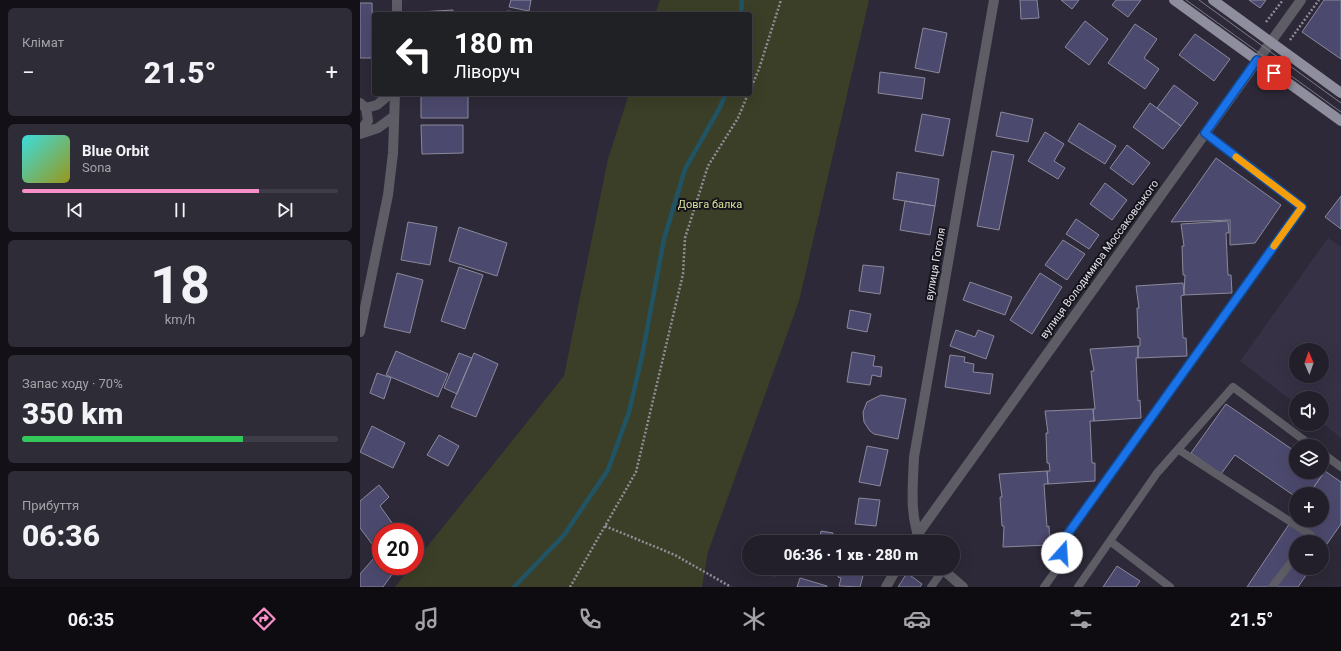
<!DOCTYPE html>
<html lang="uk">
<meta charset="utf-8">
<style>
body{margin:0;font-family:Roboto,sans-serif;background:#2e2c36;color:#f1f3f6;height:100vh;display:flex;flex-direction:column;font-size:15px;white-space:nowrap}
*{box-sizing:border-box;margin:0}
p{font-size:13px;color:#a2a2a8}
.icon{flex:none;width:22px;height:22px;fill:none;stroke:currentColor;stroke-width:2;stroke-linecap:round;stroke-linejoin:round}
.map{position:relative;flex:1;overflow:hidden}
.panel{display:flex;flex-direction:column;gap:8px;padding:8px;background:#131117;width:360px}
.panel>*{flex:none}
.top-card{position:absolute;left:12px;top:12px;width:380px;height:84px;border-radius:4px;box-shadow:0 4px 16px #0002,0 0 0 1px #3f3d47;background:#202124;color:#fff;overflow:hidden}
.needle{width:26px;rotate:358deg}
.tools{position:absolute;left:929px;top:343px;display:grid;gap:8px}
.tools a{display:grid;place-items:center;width:40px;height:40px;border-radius:50%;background:#221f2a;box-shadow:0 4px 16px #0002,0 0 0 1px #3f3d47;font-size:20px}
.speed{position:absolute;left:12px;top:523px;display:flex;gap:8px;font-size:20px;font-weight:700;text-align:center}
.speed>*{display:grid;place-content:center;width:52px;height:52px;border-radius:50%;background:#221f2a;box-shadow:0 4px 16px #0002,0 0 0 1px #3f3d47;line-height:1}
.speed .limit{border:6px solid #d22;background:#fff;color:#111}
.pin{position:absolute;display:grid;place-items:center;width:34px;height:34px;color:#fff;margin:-17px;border-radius:8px;box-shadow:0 2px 6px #0006}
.me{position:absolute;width:44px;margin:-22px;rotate:19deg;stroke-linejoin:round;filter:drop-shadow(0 0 3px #0008)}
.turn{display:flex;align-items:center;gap:14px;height:84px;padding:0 16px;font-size:18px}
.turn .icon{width:52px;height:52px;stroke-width:2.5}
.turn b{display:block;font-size:28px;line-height:34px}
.big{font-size:30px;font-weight:800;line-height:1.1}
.panel .card{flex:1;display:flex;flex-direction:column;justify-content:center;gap:6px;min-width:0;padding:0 14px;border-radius:6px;background:#2e2c36}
.panel .dial{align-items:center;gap:0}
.dial b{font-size:52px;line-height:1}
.song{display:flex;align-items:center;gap:12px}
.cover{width:48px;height:48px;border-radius:6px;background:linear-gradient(135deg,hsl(180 70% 55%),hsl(60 70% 35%))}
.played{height:4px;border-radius:2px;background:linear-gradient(90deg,#f98fc9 75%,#3f3d47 75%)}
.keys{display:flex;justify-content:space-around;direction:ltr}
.heat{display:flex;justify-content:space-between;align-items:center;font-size:22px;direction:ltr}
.charge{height:6px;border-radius:3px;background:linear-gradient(90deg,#34c759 70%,#3f3d47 0)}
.trip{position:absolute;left:382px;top:535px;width:218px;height:40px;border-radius:20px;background:#221f2a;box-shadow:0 4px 16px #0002,0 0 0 1px #3f3d47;font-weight:800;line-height:40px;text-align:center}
.dock{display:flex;height:64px;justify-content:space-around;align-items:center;background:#0e0c11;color:#a2a2a8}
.dock .icon{width:28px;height:28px}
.dock .current{color:#f98fc9}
.dock b{font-size:18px;color:#f1f3f6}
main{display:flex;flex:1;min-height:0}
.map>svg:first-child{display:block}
.built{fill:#363145;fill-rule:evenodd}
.green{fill:#3c3f27}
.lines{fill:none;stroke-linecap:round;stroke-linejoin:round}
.stream{stroke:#205465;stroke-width:4.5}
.building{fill:#4c496e;stroke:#8a899c}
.path{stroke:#908d99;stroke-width:2.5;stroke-dasharray:2 2;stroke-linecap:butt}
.lane{stroke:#5e5d65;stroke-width:8}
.street{stroke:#5e5d65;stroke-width:10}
.primary{stroke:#8e8e9e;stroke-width:10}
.tram{stroke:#7f7c89;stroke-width:1}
.route-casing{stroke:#114b97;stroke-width:10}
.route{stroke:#1a73e8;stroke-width:7}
.slow{stroke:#f59e0b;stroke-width:7}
.labels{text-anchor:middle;stroke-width:4;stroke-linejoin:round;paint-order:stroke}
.park-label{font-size:11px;fill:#d8e19a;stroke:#15131a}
.street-label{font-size:11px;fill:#e1dfe9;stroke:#15131a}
</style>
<main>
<section class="panel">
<div class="card"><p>Клімат</p>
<div class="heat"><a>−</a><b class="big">21.5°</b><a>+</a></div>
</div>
<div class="card">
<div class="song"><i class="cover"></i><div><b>Blue Orbit</b><p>Sona</p></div></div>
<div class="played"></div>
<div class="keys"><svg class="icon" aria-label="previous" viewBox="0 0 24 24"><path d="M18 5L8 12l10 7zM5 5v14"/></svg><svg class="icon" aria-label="pause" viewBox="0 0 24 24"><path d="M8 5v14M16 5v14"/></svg><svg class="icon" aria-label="next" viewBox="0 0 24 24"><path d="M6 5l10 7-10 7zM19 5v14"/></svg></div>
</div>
<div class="card dial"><b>18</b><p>km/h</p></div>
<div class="card"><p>Запас ходу · 70%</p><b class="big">350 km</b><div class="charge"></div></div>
<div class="card"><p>Прибуття</p><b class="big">06:36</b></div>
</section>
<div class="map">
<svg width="981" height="587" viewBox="0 0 981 587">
<rect width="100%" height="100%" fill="#2d2938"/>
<path class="built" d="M968,238L981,247V438L962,423V398H936V404L880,361ZM936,350H962V376H936Z"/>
<path class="green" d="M300,0H509L439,301L348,552L342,587H35L52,566H55V562L204,376L248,159L269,94H390V14H295Z"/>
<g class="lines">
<path class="stream" d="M381,14L382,0
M154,587L204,535L248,470L269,412L282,356L304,239L325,169L359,109L366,94"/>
</g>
<path class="building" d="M151,0H171L169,11L149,7Z
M660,0H677L679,18L661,19Z
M701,0H719L712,9Z
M756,0H781L768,17L752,5Z
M889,0H906L900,8Z
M964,0H981V59L942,32Z
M0,3H12L13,58H0Z
M93,10V14H59V12Z
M147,11L168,13V14H147Z
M725,21L748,39L729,65L705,47Z
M775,24L797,39L784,58L799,69L785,89L748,63Z
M563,28L587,33L579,73L555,68Z
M835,34L870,59L854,81L819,55Z
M520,72L565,78L562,99L518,93Z
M814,85L838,103L821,126L797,108Z
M61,94H108V118H61Z
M790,103L821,126L803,149L773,127Z
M641,112L673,119L668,142L636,136Z
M562,114L590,119L583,156L555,151Z
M719,123L756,146L745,164L708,141Z
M61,125H103V153L62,154Z
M685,132L704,144L694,161L705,168L698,179L668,161Z
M767,145L790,163L773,185L750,168Z
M632,151L654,155L639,230L617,226Z
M856,158L921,205L895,243L870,245V220L811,222Z
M537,172L579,179L575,206L533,199Z
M745,183L767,200L752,220L730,204Z
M981,196V229L965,217Z
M545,201L575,206L570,235L540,230Z
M716,219L739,235L729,249L706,234Z
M868,221L869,233H866L868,275H871L872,293L824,295L825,275H823L822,246H824L821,224Z
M48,222L77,227L70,265L41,260Z
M99,227L147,243L137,276L89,261Z
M703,240L725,254L707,280L685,265Z
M503,265L524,267L520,294L499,291Z
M99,267L123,275L105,329L81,321Z
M37,273L63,280L50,333L24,327Z
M680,273L702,287L672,334L650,320Z
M610,282L652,297L645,315L603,300Z
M823,283L824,295L821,296L823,338H826L827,356L778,358V346H780V338H778L777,308H779L776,286Z
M490,310L511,314L507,332L487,328Z
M596,330L615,337L618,330L634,336L626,359L590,346Z
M778,346V358H776L778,401L780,400L781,418L734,421L733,409H735L731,371H734L730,349Z
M36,351L88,374L78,397L26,375Z
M492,352L515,356L513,366L522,367L521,377L512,375L510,385L487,382Z
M99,353L112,358L97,394L84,388Z
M114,353L138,364L116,417L91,407Z
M590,355L605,357L604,362L614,364L613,372L633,374L630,394L585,387Z
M17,373L31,378L24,399L10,393Z
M521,395L546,399L538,439L514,434L510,431L504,422L503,412L507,402Z
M866,404L936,452V472H962V469L965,471L949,494H936V497L875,455L861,474L831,453Z
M733,409L734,421H730L732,463H735V481L688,484L687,471H690L689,463H687L686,433H688L685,411Z
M12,426L45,443L33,468L0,452Z
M79,435L99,446L88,466L67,455Z
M507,446L528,450L520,486L499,482Z
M687,471L688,484H684L687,527L689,526L690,545L643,547L644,526H642L640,497H642L639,474Z
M965,471L981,482V524L962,551V542H936V568H951L938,587H887L936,514V520H962V494H949Z
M19,485L29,497L20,506L38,531L21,532V543L15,548L0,528V501Z
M499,498L520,500L516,526L495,524Z
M461,531L473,533L471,542H459Z
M21,550V566H38L23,587H0V574Z
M757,566L780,581L776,587H743Z
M398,568H418L415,576L398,571Z
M480,568H505L500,587L479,586L481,578L478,577Z
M547,573L562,584L560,587H538Z
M440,578L467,586V587H437Z"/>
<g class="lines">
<path class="path" d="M906,22L923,0
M930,40L959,0
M390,90L399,69L421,0
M245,526L315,555L371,587
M210,587L276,472L323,274L325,238L348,166L378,118L388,94"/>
<path class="lane" d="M819,450L951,535L946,542
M962,453L981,467
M750,541L810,587
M571,587L583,570
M684,587L699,566L704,539L942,207L845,133
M718,587L797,473L873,387L952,446
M912,587L936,556"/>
<path class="street" d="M37,0V14
M0,103L6,108L17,105L30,94
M0,131L8,121L6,108
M0,134L18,128L33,117
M0,332L28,195L33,153L35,94
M552,542L941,0
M561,542C549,517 553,484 554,457L634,0
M581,568L603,587
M526,587L537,568"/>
<path class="primary" d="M814,0L981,121
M853,0L981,93"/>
<path class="tram" d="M826,0L981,112
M839,0L981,103"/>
</g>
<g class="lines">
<defs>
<path id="route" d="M702,553L704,539L942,207L845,133L897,60L914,73"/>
</defs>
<use href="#route" class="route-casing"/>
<use href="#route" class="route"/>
<path class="slow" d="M876,157L942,207L914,246"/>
</g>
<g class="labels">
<g class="park-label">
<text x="350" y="208">Довга балка</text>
</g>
<g class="street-label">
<text transform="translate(739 259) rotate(-54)" y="4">вулиця Володимира Моссаковського</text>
<text transform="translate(575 264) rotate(-80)" y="4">вулиця Гоголя</text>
</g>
</g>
</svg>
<div class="tools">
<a><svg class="needle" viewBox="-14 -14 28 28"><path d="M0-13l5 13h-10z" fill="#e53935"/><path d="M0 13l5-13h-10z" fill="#a2a2a8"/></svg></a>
<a><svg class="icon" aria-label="sound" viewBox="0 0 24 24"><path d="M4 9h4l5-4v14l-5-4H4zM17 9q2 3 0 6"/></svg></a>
<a><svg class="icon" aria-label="layers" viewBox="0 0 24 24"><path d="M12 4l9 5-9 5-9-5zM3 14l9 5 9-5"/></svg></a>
<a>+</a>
<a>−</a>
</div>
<div class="speed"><div class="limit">20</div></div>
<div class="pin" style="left:914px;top:73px;background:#d93025"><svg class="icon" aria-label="arrive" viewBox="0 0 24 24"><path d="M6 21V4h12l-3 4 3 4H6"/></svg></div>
<svg class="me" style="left:702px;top:553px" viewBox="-20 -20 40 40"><circle r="19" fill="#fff"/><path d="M0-13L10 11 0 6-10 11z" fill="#1a73e8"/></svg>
<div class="trip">06:36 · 1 хв · 280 m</div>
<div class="top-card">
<div class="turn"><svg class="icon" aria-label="left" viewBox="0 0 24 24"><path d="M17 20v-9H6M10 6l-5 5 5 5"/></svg><div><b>180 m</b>Ліворуч</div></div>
</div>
</div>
</main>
<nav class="dock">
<b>06:35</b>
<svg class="icon current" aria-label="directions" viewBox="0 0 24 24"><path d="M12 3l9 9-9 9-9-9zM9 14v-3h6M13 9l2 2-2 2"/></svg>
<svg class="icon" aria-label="music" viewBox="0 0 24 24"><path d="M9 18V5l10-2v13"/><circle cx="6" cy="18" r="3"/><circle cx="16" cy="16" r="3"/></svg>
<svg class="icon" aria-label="phone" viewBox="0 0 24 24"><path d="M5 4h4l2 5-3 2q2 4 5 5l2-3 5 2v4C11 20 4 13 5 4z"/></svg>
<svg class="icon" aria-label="climate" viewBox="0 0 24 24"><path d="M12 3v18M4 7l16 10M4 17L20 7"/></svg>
<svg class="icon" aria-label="car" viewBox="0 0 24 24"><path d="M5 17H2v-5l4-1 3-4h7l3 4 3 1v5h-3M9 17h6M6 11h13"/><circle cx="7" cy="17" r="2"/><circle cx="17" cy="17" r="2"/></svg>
<svg class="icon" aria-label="filters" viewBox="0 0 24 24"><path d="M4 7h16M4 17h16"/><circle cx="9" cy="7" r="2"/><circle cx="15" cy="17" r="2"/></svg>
<b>21.5°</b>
</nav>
